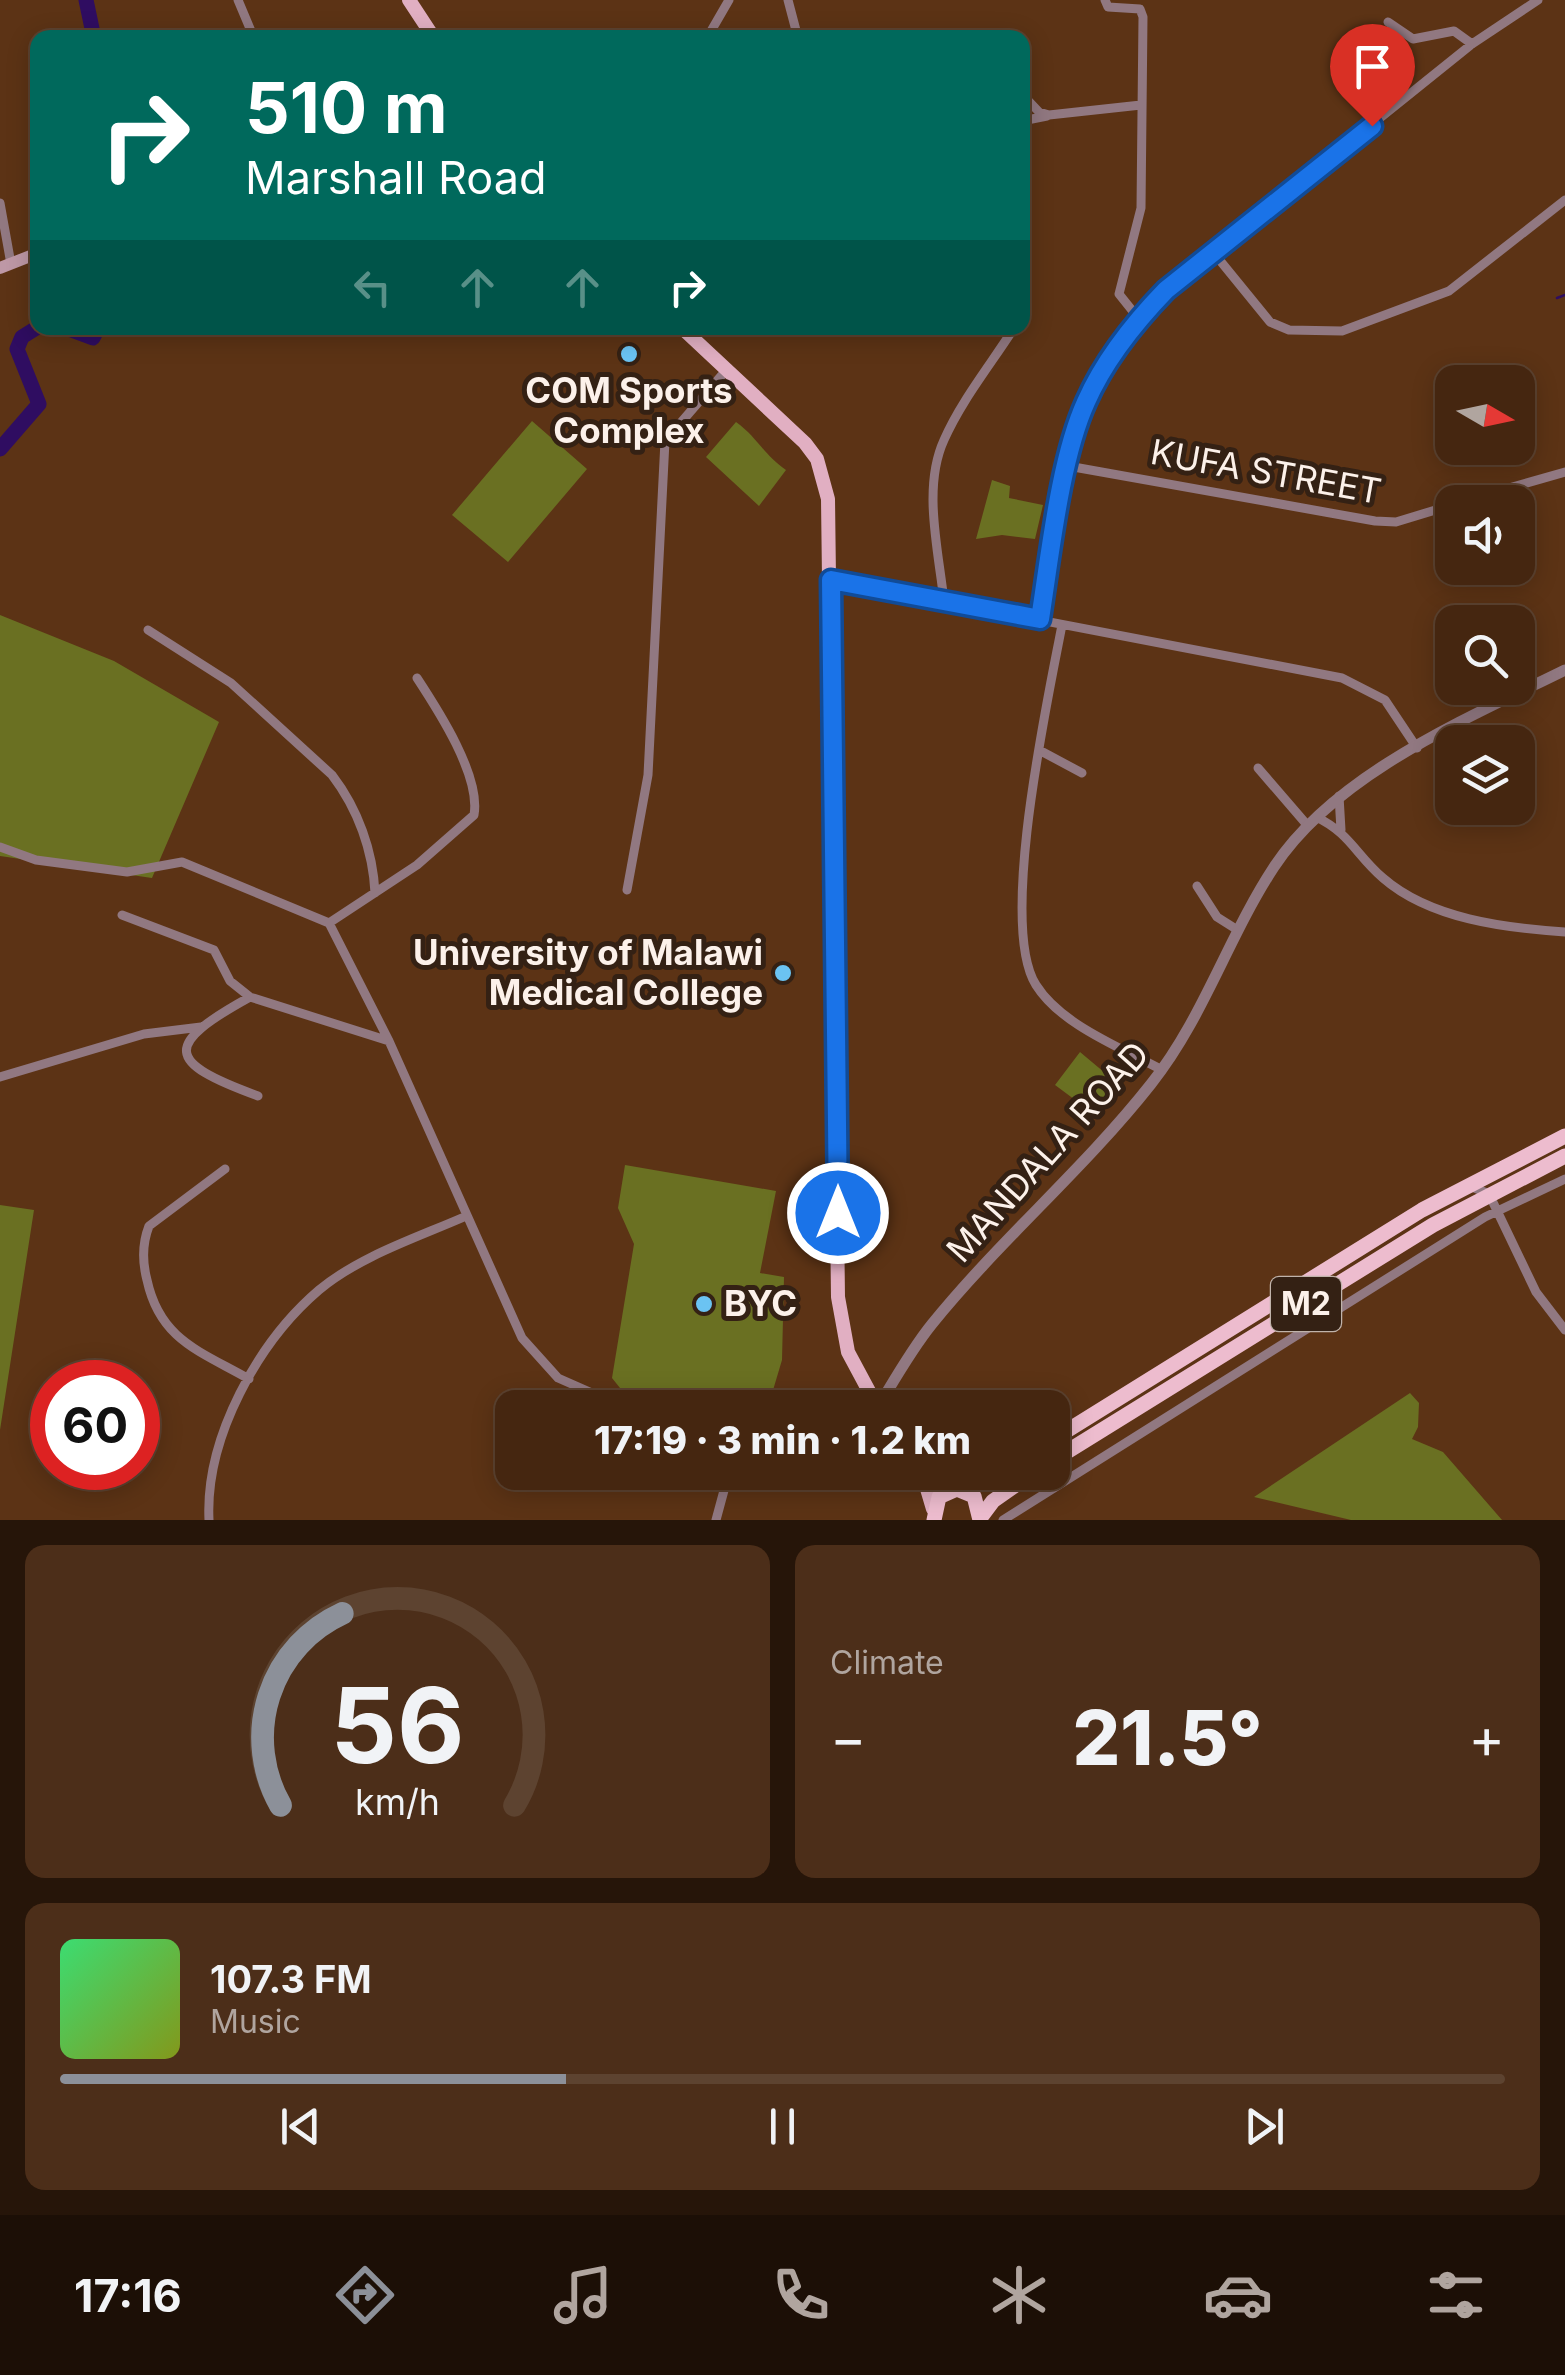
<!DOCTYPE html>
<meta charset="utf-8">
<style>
body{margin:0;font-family:Inter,sans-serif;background:#4c2e19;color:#f1f3f6;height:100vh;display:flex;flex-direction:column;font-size:38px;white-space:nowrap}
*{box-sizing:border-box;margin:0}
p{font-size:32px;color:#b0a59f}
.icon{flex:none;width:55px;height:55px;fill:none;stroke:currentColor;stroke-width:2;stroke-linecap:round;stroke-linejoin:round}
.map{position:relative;height:1520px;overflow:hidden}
.details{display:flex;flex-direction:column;gap:25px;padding:25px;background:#261509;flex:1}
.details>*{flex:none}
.top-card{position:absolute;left:30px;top:30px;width:1000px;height:305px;border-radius:20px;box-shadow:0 5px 25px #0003,0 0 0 2px #5d4330;background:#00695c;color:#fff;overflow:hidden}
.needle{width:65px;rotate:99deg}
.fabs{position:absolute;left:1435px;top:365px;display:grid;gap:20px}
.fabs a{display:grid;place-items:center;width:100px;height:100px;border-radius:20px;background:#452610;box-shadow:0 5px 25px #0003,0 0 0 2px #5d4330;font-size:50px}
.speed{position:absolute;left:30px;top:1360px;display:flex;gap:20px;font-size:50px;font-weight:700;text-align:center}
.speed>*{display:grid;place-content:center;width:130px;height:130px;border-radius:50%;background:#452610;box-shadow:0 5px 25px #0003,0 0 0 2px #5d4330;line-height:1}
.speed .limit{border:15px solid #d22;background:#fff;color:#111}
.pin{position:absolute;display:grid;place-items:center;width:85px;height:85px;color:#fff;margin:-102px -42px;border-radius:50% 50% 50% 0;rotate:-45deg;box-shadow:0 0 10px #0007}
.pin .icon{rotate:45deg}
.me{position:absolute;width:110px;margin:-55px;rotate:0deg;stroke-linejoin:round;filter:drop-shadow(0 0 8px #0008)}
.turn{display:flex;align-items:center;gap:35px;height:210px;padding:0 50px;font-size:45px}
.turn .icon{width:130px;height:130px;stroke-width:2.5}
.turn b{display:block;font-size:70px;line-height:85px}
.lanes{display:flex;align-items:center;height:95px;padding:0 50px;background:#0003;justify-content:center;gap:50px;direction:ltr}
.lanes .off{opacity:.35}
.big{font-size:75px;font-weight:800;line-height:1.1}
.details .card{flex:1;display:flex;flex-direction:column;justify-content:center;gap:15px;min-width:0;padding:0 35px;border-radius:20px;background:#4c2e19}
.details .dial{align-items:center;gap:0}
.dial svg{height:260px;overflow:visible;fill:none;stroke:#5d4330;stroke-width:7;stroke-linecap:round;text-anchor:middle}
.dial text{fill:#f1f3f6;stroke:none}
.song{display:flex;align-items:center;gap:30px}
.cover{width:120px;height:120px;border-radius:15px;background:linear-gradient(135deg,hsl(140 70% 55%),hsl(70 70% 35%))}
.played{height:10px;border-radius:5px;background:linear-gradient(90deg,#8c9099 35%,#5d4330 35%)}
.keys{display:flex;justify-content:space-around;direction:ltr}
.heat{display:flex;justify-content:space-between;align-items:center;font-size:55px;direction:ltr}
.details .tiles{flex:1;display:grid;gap:25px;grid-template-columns:1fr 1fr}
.card:last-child{grid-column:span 2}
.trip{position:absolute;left:495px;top:1390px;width:575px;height:100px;border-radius:20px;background:#452610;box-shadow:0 5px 25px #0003,0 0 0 2px #5d4330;font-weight:800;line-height:100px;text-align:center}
.tab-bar{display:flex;height:160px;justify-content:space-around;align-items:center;background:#1c0f06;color:#b0a59f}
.tab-bar .icon{width:70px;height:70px}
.tab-bar .current{color:#8c9099}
.tab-bar b{font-size:45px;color:#f1f3f6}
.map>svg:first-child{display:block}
.green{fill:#6a7022}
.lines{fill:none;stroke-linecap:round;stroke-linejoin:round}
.stream{stroke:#2f0d61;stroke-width:2.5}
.river{stroke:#2f0d61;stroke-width:15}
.minor{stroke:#917881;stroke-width:9}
.tertiary{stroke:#917881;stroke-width:11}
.secondary{stroke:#be98a6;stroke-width:12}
.primary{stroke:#e1afc2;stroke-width:14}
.trunk{stroke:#edbcce;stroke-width:15}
.route-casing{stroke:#114b97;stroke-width:25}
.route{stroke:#1a73e8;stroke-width:18}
.poi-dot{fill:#6bc3f2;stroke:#342114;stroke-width:4}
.labels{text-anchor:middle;stroke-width:10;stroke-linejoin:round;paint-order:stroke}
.shield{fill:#342114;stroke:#c0b3aa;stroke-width:2.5}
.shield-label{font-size:32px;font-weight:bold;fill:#fcf1ea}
.poi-label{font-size:35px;font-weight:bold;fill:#fcf1ea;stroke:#342114}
.street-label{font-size:35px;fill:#fcf1ea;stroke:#342114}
</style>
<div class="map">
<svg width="1565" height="1520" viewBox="0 0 1565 1520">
<rect width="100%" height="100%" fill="#5c3315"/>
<path class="green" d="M532,421L587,469L508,562L452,515Z
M736,422C757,437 764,455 786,470L759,506L706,457Z
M992,480L1010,486L1009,498L1043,505L1035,539L1002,535L976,539Z
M0,615L114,661L219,722L152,878L0,856Z
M1080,1052L1117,1083L1094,1114L1055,1085Z
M625,1165L776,1191L760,1273L784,1277L782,1360L768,1407H666L628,1398L612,1378L634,1244L618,1208Z
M0,1205L34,1210L0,1430Z
M1410,1393L1419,1403L1418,1427L1412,1439L1443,1452L1502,1520H1351L1254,1497Z"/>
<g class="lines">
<path class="stream" d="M1557,298L1565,295"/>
<path class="river" d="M86,0L94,38
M66,328L93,338L98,328
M0,449L39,404L17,349L22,337L38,327"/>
<path class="minor" d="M238,0L254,38
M788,0L798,38
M1105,0L1108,7L1140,9L1143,17L1141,208L1119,294L1139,319
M1388,22L1413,39L1454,31L1472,44
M707,38L729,0
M1022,94L1039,112L1049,115L1141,105
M1022,121L1047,116
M0,203L11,264
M1213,252L1270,322L1289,330L1342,331L1449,291L1565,200
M1068,466L1375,521L1396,522L1452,505
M1460,502L1565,472
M831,580L1342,678L1385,700L1417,748
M944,602C939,552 922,488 944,440C961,401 991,364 1014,328
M1040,619L1080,417L1139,319L1166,290L1472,44L1538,0
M1062,625C1048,699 998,925 1036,985C1061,1025 1122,1048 1162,1070
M148,630L231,683L332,775C358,809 373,851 375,893
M1039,750L1082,773
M1258,768L1308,826
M1339,796L1341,830
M1316,817C1350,833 1356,855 1383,878C1430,919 1505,928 1565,932
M0,847L36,860L127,872L182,862L329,923L389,1041L522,1338L558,1378L626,1408
M1197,886L1217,917L1236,929
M627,890L648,775L665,441L728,368
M122,915L214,950L230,981L250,997L389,1041
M329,923L417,865L474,815C481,776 438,710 417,678
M250,997C163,1045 165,1062 258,1096
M0,1077L144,1034L201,1027
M225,1169L149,1226C142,1244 142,1261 147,1280C160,1340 200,1351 249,1379
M1470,1186L1489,1194L1536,1292L1565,1330
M209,1520C205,1438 258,1342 319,1290C360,1256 416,1238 464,1217
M716,1520L729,1472
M1003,1520L1485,1217L1565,1179"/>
<path class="tertiary" d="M878,1407C895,1379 911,1350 932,1324C1000,1240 1084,1169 1151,1084C1203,1019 1228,937 1274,867C1335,774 1468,718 1565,670"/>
<path class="secondary" d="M0,268L38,253"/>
<path class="primary" d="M409,0L434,38
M682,328L805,443L817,459L828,499L838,1297L848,1352L878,1408
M922,1472L933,1509
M929,1472L957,1489"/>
<path class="trunk" d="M1052,1440L1422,1210L1565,1136
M1052,1461L1433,1225L1565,1156
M960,1489L1000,1472
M981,1517L993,1501L1034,1472
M934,1520L939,1497L957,1489L974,1496L980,1520"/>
</g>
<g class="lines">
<defs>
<path id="route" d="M838,1213L831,580L1040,619C1050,556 1060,459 1086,402C1104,361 1135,322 1166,290L1372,126"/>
</defs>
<use href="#route" class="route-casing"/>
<use href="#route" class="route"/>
</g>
<g class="poi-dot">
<circle cx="629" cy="354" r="10"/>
<circle cx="783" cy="973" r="10"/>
<circle cx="704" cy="1304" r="10"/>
</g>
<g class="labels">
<rect class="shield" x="1271" y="1277" width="70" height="54" rx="8"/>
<g class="shield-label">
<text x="1306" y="1315">M2</text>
</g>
<g class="poi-label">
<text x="629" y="403">COM Sports<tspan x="629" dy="40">Complex</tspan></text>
<text x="763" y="965" text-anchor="end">University of Malawi<tspan x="763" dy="40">Medical College</tspan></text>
<text x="724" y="1316" text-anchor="start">BYC</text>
</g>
<g class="street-label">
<text transform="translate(1266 472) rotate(10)" y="12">KUFA STREET</text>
<text transform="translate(1048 1152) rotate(-48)" y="12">MANDALA ROAD</text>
</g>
</g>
</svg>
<div class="fabs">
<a><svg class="needle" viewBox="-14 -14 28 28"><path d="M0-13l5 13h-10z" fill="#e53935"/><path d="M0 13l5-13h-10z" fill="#b0a59f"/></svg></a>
<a><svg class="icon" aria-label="sound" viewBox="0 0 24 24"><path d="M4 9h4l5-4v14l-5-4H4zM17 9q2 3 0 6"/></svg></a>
<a><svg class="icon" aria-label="search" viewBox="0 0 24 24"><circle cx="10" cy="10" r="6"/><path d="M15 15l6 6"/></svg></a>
<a><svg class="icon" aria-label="layers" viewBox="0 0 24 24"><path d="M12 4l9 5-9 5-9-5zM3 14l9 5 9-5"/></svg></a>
</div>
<div class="speed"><div class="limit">60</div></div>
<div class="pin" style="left:1372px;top:126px;background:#d93025"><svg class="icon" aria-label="arrive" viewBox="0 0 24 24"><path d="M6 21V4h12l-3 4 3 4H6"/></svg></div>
<svg class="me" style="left:838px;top:1213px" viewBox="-20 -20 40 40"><circle r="17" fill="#1a73e8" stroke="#fff" stroke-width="3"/><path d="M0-11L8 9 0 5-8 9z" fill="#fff"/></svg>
<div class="trip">17:19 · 3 min · 1.2 km</div>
<div class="top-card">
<div class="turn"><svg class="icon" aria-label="right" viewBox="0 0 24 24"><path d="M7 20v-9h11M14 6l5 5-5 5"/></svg><div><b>510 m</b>Marshall Road</div></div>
<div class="lanes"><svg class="icon off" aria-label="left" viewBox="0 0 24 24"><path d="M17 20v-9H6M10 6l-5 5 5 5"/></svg><svg class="icon off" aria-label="ahead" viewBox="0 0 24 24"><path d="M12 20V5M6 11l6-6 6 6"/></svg><svg class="icon off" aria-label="ahead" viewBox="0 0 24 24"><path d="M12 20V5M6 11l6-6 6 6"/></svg><svg class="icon" aria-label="right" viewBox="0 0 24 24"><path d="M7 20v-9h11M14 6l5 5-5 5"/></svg></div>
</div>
</div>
<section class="details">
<div class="tiles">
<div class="card dial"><svg viewBox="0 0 100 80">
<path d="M14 69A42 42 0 1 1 86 69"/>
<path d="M14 69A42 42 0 0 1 33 10" stroke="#8c9099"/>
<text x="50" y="56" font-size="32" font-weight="700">56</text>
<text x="50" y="72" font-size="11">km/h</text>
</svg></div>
<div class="card"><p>Climate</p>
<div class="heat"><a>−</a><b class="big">21.5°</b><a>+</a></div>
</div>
<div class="card">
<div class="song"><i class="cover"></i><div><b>107.3 FM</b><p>Music</p></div></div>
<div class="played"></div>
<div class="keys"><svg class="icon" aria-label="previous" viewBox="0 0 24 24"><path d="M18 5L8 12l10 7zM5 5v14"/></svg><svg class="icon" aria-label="pause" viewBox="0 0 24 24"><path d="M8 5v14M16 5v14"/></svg><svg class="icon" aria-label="next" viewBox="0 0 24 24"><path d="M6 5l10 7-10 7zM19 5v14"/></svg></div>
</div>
</div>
</section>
<nav class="tab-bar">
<b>17:16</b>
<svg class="icon current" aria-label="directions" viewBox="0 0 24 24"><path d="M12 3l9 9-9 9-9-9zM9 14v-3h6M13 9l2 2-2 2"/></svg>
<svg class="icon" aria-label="music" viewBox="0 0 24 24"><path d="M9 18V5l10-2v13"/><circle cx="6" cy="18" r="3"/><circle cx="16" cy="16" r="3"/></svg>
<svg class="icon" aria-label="phone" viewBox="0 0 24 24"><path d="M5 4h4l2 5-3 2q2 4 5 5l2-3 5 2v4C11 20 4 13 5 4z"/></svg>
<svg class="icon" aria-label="climate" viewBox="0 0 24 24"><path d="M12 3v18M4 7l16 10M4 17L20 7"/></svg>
<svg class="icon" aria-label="car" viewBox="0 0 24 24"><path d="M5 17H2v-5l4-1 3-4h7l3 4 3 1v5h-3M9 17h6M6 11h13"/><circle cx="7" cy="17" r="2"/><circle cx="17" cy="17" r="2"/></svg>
<svg class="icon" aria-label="filters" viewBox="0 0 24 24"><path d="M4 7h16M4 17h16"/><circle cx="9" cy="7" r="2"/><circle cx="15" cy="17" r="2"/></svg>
</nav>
